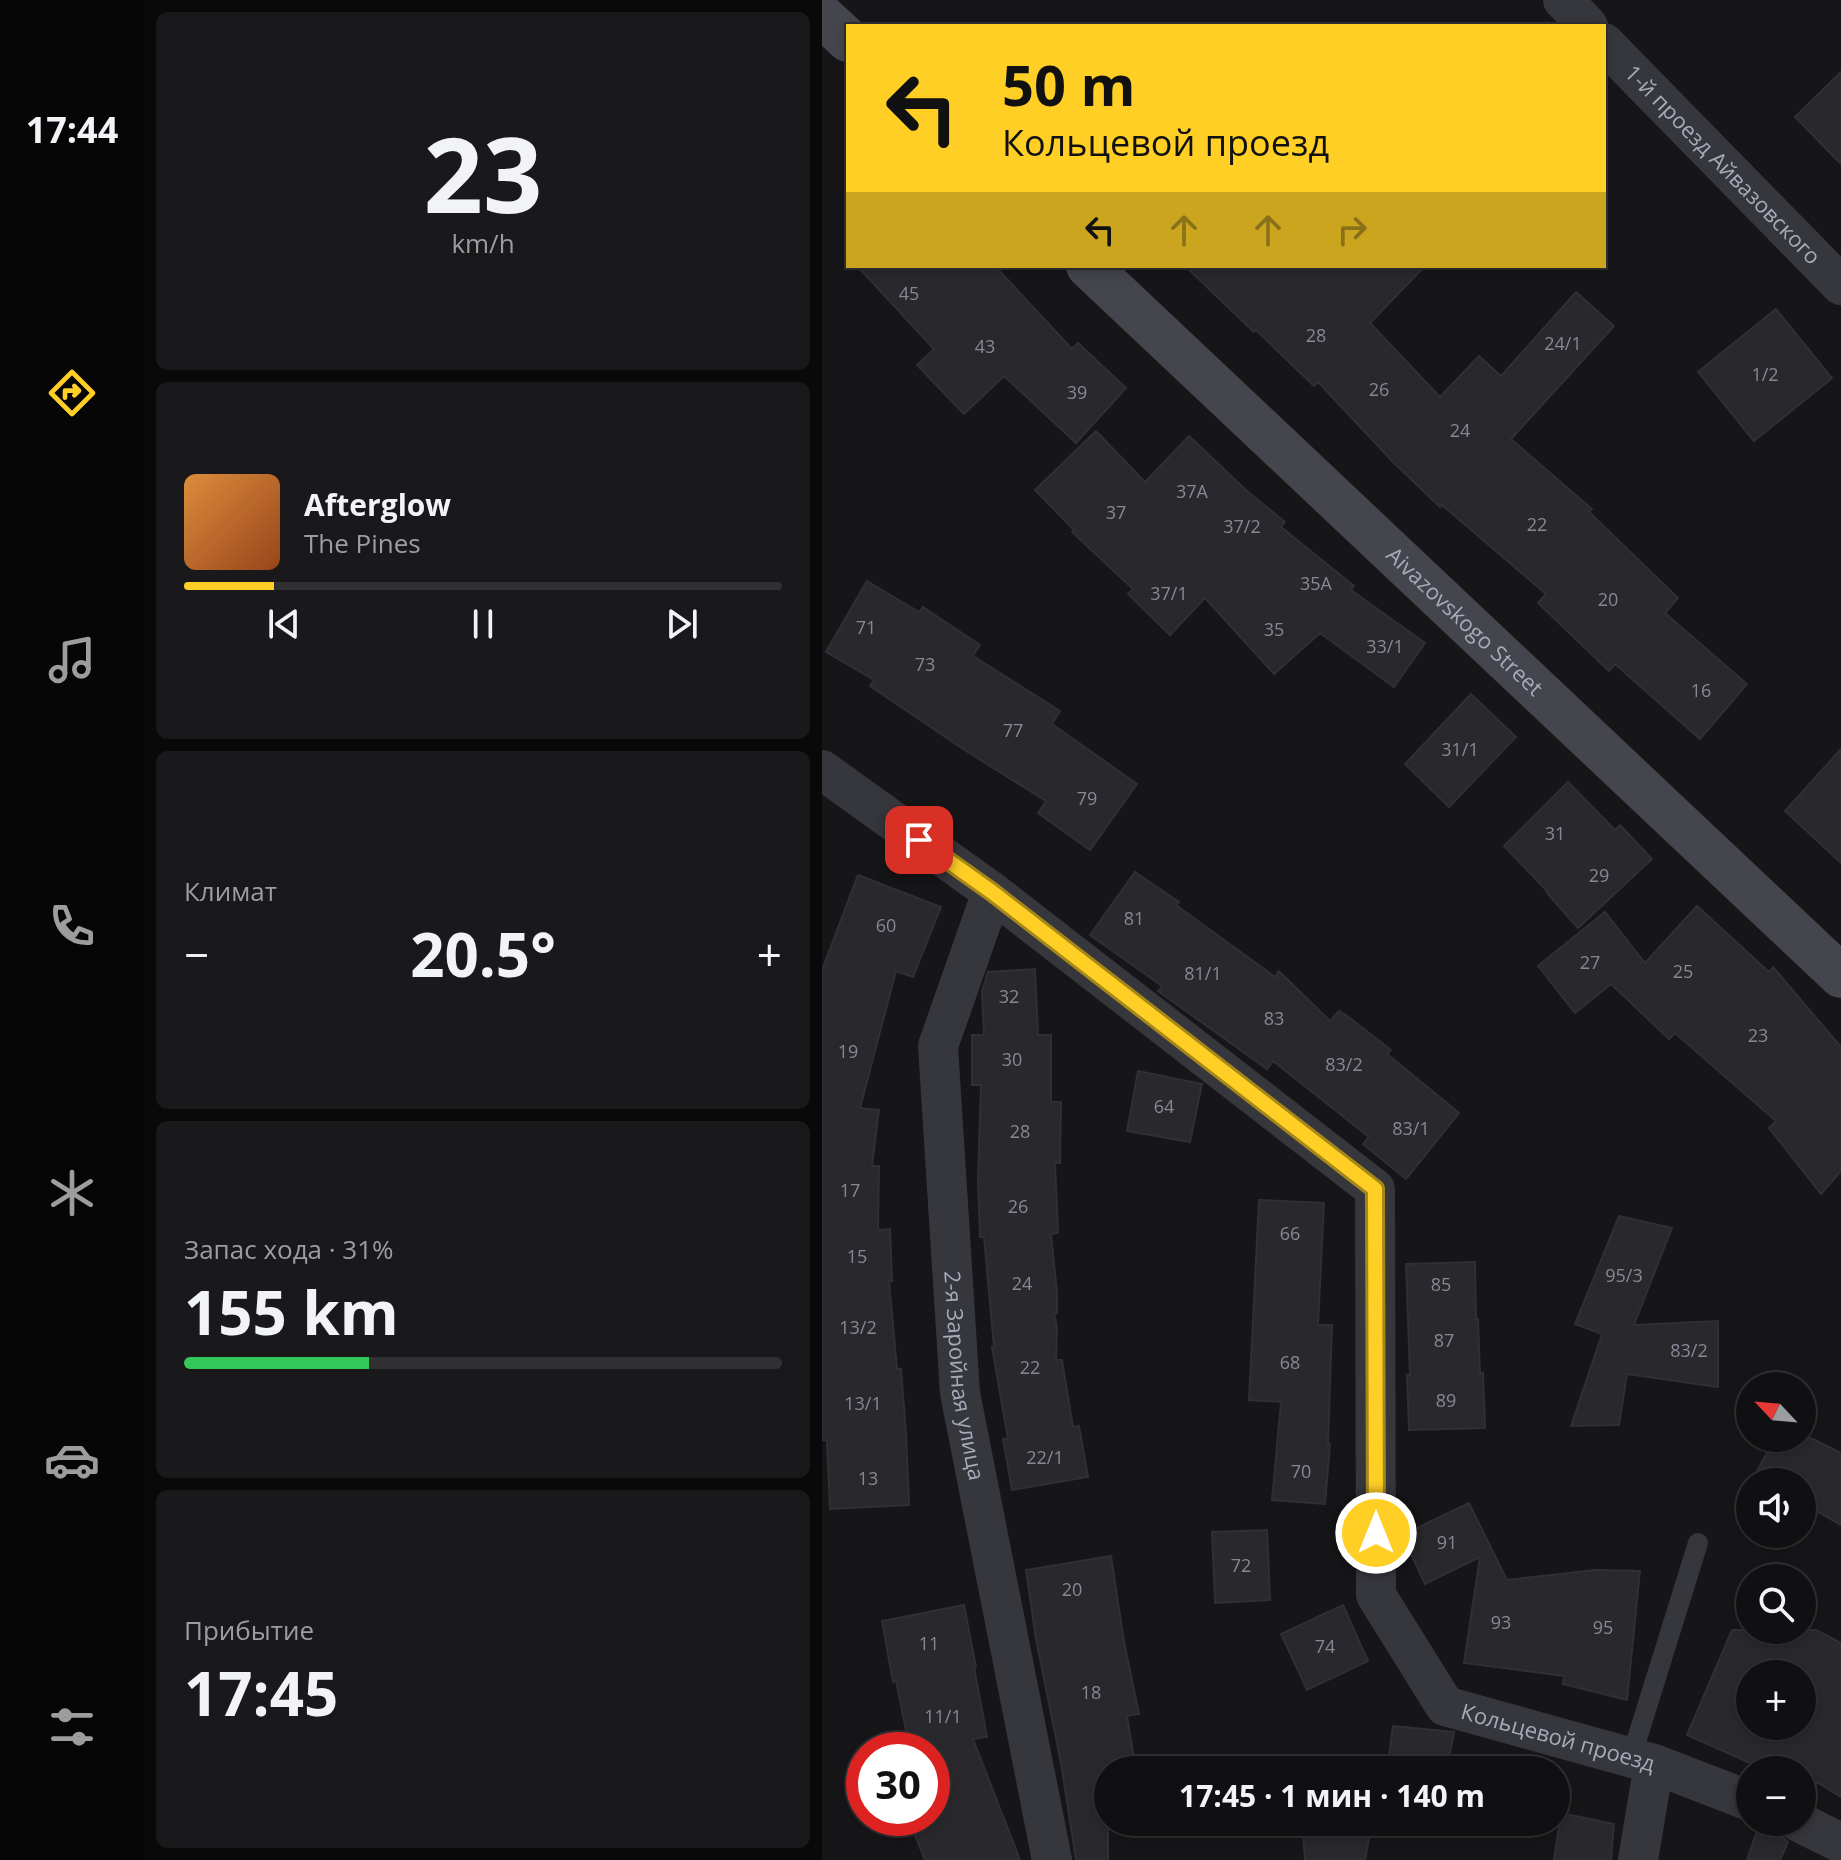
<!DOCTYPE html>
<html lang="ru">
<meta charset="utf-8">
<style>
body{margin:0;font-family:"Open Sans",sans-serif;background:#19191b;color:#f1f3f6;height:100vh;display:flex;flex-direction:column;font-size:30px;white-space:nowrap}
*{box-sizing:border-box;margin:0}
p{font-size:26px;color:#9c9d9f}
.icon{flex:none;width:44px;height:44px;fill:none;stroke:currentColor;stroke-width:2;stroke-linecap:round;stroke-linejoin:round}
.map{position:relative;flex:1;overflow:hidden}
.sheet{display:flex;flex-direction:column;gap:12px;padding:12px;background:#09090a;width:678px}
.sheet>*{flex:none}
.top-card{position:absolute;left:24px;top:24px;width:760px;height:244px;border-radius:0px;box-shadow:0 4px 12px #0003,0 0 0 2px #303032;background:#ffcf26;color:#111;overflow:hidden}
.needle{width:52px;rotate:296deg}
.controls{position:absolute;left:914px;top:1372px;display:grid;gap:16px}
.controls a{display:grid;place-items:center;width:80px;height:80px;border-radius:50%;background:#101012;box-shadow:0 4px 12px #0003,0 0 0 2px #303032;font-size:40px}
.speed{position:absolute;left:24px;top:1732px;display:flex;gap:16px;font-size:40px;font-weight:700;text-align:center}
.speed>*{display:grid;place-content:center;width:104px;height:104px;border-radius:50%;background:#101012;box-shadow:0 4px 12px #0003,0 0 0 2px #303032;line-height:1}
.speed .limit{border:12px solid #d22;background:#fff;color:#111}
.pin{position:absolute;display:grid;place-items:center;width:68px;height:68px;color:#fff;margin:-34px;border-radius:16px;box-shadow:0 4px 12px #0006}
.me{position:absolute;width:88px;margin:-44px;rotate:0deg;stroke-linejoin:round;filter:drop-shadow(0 0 6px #0008)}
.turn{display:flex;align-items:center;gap:28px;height:168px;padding:0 24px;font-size:36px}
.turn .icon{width:104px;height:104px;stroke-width:2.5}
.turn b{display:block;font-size:56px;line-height:68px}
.lanes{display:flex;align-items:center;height:76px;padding:0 24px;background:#0003;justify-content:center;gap:40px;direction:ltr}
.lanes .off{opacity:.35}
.big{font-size:60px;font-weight:700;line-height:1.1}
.sheet .widget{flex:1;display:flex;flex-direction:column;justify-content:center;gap:12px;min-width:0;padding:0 28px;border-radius:12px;background:#19191b}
.sheet .dial{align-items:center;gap:0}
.dial b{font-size:104px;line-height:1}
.song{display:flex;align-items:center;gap:24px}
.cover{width:96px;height:96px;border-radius:12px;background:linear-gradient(135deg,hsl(30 70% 55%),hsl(20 70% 35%))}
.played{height:8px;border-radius:4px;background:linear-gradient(90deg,#ffcf26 15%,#303032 15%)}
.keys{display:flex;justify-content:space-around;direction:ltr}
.heat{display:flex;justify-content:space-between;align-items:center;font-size:44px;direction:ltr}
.charge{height:12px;border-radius:6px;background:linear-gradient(90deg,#34c759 31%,#303032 0)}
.trip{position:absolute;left:272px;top:1756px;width:476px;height:80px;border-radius:40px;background:#101012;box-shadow:0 4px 12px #0003,0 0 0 2px #303032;font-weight:700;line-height:80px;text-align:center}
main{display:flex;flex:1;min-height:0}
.dock{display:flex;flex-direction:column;width:144px;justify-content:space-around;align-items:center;background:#060607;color:#9c9d9f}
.dock .icon{width:56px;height:56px}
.dock .on{color:#ffcf26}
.dock b{font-size:36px;color:#f1f3f6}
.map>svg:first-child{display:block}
.building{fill:#29282c;stroke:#302f34;stroke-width:2;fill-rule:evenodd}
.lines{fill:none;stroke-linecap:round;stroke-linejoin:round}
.lane{stroke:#36363d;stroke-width:20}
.street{stroke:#36363d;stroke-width:40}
.secondary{stroke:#44454d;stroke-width:44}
.route-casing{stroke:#a68719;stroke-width:20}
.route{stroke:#ffcf26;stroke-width:14}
.labels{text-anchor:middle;stroke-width:8;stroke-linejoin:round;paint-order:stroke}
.number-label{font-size:18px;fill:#868995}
.street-label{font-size:22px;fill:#a6aab9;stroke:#111013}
</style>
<main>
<nav class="dock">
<b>17:44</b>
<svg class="icon on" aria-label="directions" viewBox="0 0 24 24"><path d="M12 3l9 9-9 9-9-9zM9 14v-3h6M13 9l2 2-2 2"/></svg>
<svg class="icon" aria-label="music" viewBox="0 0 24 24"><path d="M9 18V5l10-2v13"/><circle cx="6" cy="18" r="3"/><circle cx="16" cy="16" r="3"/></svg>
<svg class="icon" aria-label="phone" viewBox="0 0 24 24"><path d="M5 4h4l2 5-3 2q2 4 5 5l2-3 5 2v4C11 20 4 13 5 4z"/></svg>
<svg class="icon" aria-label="climate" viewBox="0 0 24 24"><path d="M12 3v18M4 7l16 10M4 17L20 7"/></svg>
<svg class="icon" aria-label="car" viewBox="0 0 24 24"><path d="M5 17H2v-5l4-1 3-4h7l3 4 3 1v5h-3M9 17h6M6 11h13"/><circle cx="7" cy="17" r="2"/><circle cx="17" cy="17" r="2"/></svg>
<svg class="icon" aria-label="filters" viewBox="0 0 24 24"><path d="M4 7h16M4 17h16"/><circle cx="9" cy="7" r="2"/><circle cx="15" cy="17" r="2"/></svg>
</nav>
<section class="sheet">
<div class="widget dial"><b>23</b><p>km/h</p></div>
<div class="widget">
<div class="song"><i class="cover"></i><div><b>Afterglow</b><p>The Pines</p></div></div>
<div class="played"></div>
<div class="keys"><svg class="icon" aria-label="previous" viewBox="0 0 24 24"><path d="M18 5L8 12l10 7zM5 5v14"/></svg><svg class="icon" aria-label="pause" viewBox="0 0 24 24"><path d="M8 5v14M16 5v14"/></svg><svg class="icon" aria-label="next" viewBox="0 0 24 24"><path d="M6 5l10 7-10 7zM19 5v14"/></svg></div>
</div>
<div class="widget"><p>Климат</p>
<div class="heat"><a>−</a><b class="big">20.5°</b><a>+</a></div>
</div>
<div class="widget"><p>Запас хода · 31%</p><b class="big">155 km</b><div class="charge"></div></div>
<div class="widget"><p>Прибытие</p><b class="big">17:45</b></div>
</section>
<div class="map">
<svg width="1019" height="1860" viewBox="0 0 1019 1860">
<rect width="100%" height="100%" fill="#161518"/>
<path class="building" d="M1019,72V164L973,117Z
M35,266H173L250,349L256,343L304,388L254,443L182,376L142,414L95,365L112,349Z
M363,266H603L548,323L618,397L657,356L679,376L754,292L792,326L689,439L770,509L767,512L856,598L843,613L925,684L878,739L793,664L787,671L716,603L724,594L620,505L618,507L571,462L496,382L492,386L434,330L432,332Z
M954,309L1010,378L932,441L876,372Z
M274,431L323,482L367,436L425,491L463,522L459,527L532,586L529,590L603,643L572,687L498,633L452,674L383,598L348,635L306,594L311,589L250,532L252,530L213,490Z
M45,581L97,612L101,607L158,645L151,656L238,711L230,724L315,784L268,850L216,813L224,801L144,751L48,686L52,680L4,652Z
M649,694L694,737L627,807L583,764Z
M1019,749V863L963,811Z
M746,782L793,830L798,825L830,859L756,928L725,893L726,892L682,846Z
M313,872L357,902L354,905L453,977L457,971L508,1021L517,1011L524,1015L569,1050L565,1054L637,1113L584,1179L541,1144L547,1137L451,1061L445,1069L336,991L340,986L268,935Z
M36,875L119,907L91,977L74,971L38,1108L57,1110L50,1166H57L56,1230L68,1229L70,1281H67L75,1369H79L84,1433L87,1505L8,1509L5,1440H0V970Z
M875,906L947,972L951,967L1019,1047V1171L999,1194L947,1128L954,1121L853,1033L847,1039L789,984L753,1013L716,966L783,912L823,963Z
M213,969L216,1035H229V1102H239L238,1163H233L236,1233L229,1234L235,1292V1313H232L235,1328L234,1360H240L251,1427L257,1426L266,1477L190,1490L181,1439H186L170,1347H172L162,1237H158L156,1180L159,1085H150V1035H162L160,991L166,972Z
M316,1071L380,1084L368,1142L305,1131Z
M437,1200L502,1203L496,1325H510L506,1444H508L503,1504L450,1500L459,1402L427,1400Z
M797,1216L850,1228L812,1325L896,1321V1387L805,1374L797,1425L749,1426L780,1334L753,1324Z
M653,1262L654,1319H656L658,1373H661L663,1428L587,1430L585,1375H588L584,1264Z
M953,1438H989L1019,1453V1525L980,1503V1482H929Z
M647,1503L685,1580L773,1570L818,1571L805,1700L741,1684L742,1676L642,1663L658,1557L603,1584L580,1535Z
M445,1530L448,1600L393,1603L390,1532Z
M289,1556L302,1642L317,1714L305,1716L314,1770H286V1860H254L239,1763L214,1639L204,1570Z
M142,1605L154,1667H152L165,1737L151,1739L198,1860H103L86,1818H110V1750H88L74,1681L71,1682L60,1621Z
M521,1605L546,1661L485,1690L459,1634Z
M910,1630H994L1019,1643V1797L995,1782L986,1801L980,1800V1770H944L865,1735ZM928,1674H980V1726H928Z
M571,1726L632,1732L625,1770H565Z
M739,1813L792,1824L789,1860H732Z
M480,1822H550L543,1860H483Z
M938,1822H954L957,1834L966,1842L958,1860H925Z"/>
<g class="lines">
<path class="lane" d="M809,1758L876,1543"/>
<g class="street">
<path d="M741,0L766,26"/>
<path id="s1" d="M782,43L1019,285"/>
<path id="s2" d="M0,770L170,892L553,1189L554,1595L623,1706L832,1764L928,1801"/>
<path id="s3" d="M170,892L116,1046L138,1393L230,1860"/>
<path d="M977,1822L1019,1843"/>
<path d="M816,1860L832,1764"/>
</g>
<g class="secondary">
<path d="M0,16L26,40"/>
<path id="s4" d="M266,266L1019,976"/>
</g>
</g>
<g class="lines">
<defs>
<path id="route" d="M97,840L170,892L553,1189L554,1533"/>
</defs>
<use href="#route" class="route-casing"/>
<use href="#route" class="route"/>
</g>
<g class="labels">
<g class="number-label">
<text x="87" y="300">45</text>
<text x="494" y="342">28</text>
<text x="741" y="350">24/1</text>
<text x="163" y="353">43</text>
<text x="943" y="381">1/2</text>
<text x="557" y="396">26</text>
<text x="255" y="399">39</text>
<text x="638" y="437">24</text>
<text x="370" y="498">37А</text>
<text x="294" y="519">37</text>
<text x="715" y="531">22</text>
<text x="420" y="533">37/2</text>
<text x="494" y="590">35А</text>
<text x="347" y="600">37/1</text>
<text x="786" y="606">20</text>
<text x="44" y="634">71</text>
<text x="452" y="636">35</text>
<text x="563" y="653">33/1</text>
<text x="103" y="671">73</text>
<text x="879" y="697">16</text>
<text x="191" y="737">77</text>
<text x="638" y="756">31/1</text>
<text x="265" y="805">79</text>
<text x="733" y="840">31</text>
<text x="777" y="882">29</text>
<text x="312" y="925">81</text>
<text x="64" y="932">60</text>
<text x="768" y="969">27</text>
<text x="861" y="978">25</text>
<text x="381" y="980">81/1</text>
<text x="187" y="1003">32</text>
<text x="452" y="1025">83</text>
<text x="936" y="1042">23</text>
<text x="26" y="1058">19</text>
<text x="190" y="1066">30</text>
<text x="522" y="1071">83/2</text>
<text x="342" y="1113">64</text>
<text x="589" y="1135">83/1</text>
<text x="198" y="1138">28</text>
<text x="28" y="1197">17</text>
<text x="196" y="1213">26</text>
<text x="468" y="1240">66</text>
<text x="35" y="1263">15</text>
<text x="802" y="1282">95/3</text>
<text x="200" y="1290">24</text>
<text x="619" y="1291">85</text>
<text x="36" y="1334">13/2</text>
<text x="622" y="1347">87</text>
<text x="867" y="1357">83/2</text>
<text x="468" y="1369">68</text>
<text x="208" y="1374">22</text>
<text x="624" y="1407">89</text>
<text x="41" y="1410">13/1</text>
<text x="223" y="1464">22/1</text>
<text x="479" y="1478">70</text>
<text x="46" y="1485">13</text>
<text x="625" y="1549">91</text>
<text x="419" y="1572">72</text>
<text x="250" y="1596">20</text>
<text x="679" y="1629">93</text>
<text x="781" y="1634">95</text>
<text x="107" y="1650">11</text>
<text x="503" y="1653">74</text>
<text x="269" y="1699">18</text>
<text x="121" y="1723">11/1</text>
</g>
<g class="street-label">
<text dy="8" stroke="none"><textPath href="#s1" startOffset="170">1-й проезд Айвазовского</textPath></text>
<text dy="8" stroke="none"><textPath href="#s4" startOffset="518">Aivazovskogo Street</textPath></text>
<text dy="8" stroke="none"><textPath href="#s3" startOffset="494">2-я Заройная улица</textPath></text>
<text dy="8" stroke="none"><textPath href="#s2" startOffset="1348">Кольцевой проезд</textPath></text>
</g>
</g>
</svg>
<div class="controls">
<a><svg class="needle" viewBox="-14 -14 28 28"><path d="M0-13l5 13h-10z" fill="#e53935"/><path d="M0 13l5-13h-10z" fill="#9c9d9f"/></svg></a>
<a><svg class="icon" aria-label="sound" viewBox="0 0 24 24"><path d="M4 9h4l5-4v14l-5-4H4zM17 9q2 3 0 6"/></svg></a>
<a><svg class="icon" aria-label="search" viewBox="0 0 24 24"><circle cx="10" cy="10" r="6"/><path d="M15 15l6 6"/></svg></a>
<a>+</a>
<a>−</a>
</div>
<div class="speed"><div class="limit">30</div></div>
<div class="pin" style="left:97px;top:840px;background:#d93025"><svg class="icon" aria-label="arrive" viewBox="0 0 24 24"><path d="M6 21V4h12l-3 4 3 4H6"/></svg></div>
<svg class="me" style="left:554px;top:1533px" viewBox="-20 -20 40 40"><circle r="17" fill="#ffcf26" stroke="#fff" stroke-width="3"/><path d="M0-11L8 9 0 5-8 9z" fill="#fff"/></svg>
<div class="trip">17:45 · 1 мин · 140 m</div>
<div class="top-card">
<div class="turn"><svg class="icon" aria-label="left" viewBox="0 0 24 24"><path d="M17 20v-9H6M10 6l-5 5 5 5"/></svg><div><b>50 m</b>Кольцевой проезд</div></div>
<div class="lanes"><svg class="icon" aria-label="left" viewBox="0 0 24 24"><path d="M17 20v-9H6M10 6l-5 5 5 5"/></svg><svg class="icon off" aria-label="ahead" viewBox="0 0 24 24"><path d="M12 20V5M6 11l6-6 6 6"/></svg><svg class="icon off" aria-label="ahead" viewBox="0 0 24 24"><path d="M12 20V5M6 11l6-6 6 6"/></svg><svg class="icon off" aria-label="right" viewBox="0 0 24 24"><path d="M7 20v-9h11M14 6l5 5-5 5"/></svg></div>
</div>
</div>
</main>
